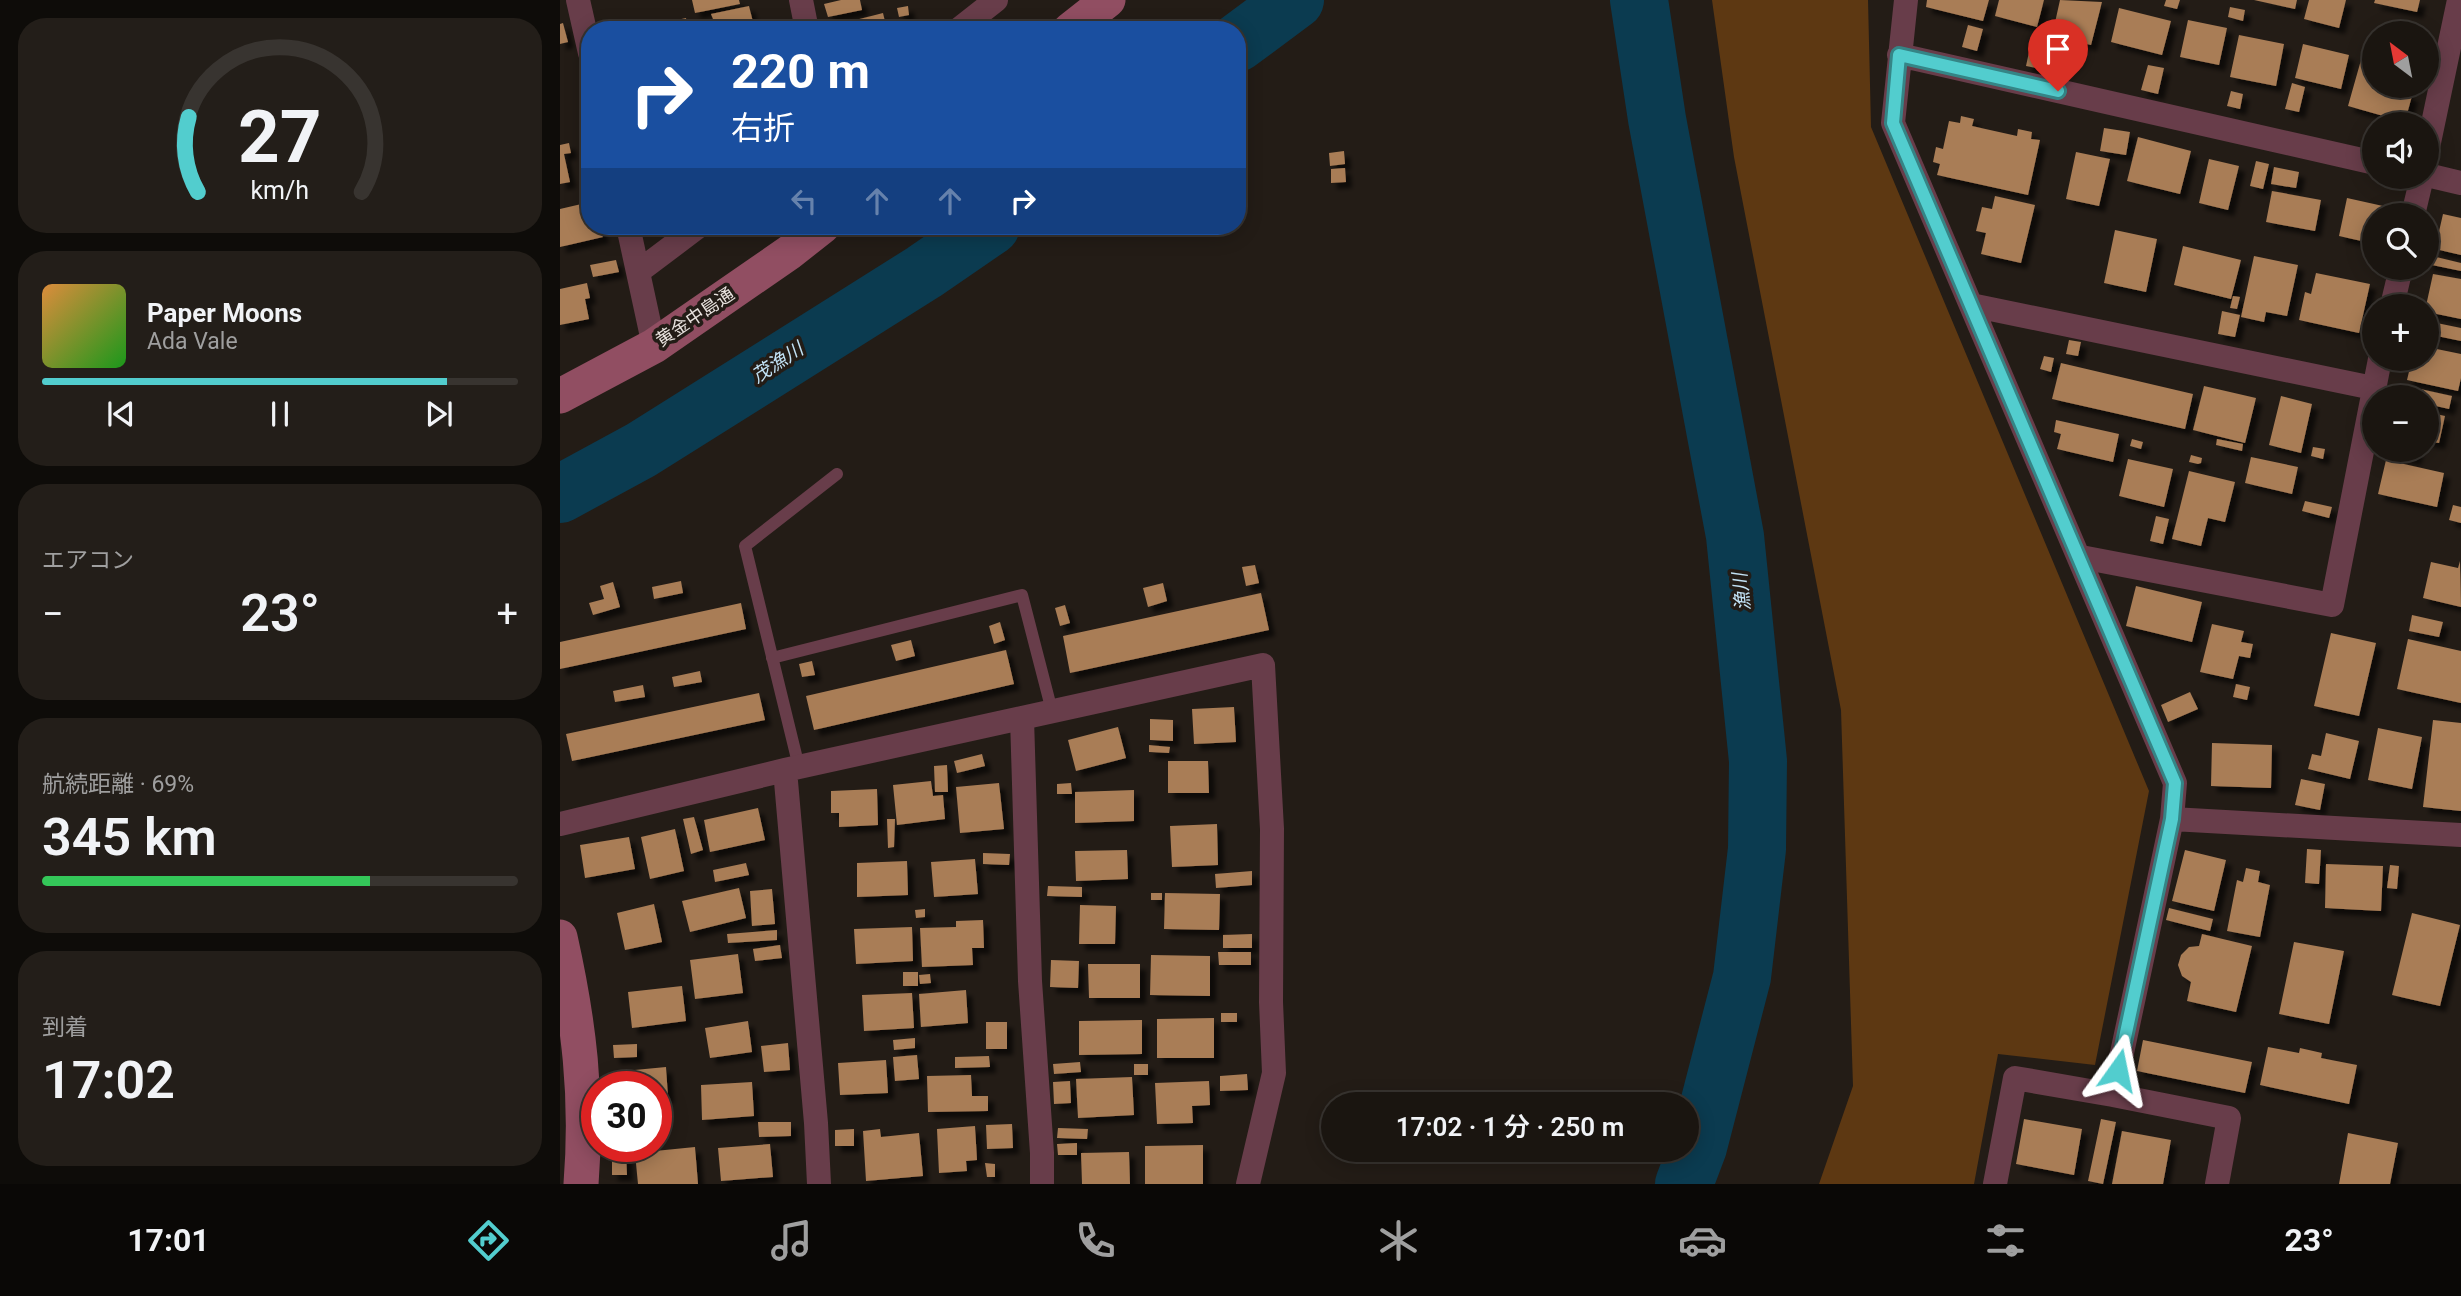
<!DOCTYPE html>
<html lang="ja">
<meta charset="utf-8">
<style>
body{margin:0;font-family:Roboto,"Noto Sans JP",sans-serif;background:#231e19;color:#f1f3f6;height:100vh;display:flex;flex-direction:column;font-size:26px;white-space:nowrap}
*{box-sizing:border-box;margin:0}
p{font-size:23px;color:#9f9f9f}
.icon{flex:none;width:38px;height:38px;fill:none;stroke:currentColor;stroke-width:2;stroke-linecap:round;stroke-linejoin:round}
.map{position:relative;flex:1;overflow:hidden}
.details{display:flex;flex-direction:column;gap:18px;padding:18px;background:#0e0c09;width:560px}
.details>*{flex:none}
.banner{position:absolute;left:21px;top:21px;width:665px;height:214px;border-radius:28px;box-shadow:0 4px 18px #0003,0 0 0 2px #383430;background:#1a4fa0;color:#fff;overflow:hidden}
.needle{width:46px;rotate:328deg}
.controls{position:absolute;left:1802px;top:21px;display:grid;gap:14px}
.controls a{display:grid;place-items:center;width:77px;height:77px;border-radius:50%;background:#1a1510;box-shadow:0 4px 18px #0003,0 0 0 2px #383430;font-size:35px}
.speed{position:absolute;left:21px;top:1071px;display:flex;gap:14px;font-size:35px;font-weight:700;text-align:center}
.speed>*{display:grid;place-content:center;width:91px;height:91px;border-radius:50%;background:#1a1510;box-shadow:0 4px 18px #0003,0 0 0 2px #383430;line-height:1}
.speed .limit{border:10px solid #d22;background:#fff;color:#111}
.pin{position:absolute;display:grid;place-items:center;width:60px;height:60px;color:#fff;margin:-72px -30px;border-radius:50% 50% 50% 0;rotate:-45deg;box-shadow:0 0 7px #0007}
.pin .icon{rotate:45deg}
.me{position:absolute;width:77px;margin:-38px;rotate:12deg;stroke-linejoin:round;filter:drop-shadow(0 0 5px #0008)}
.turn{display:flex;align-items:center;gap:24px;height:147px;padding:0 35px;font-size:32px}
.turn .icon{width:91px;height:91px;stroke-width:2.5}
.turn b{display:block;font-size:49px;line-height:60px}
.lanes{display:flex;align-items:center;height:66px;padding:0 35px;background:#0003;justify-content:center;gap:35px;direction:ltr}
.lanes .off{opacity:.35}
.big{font-size:52px;font-weight:600;line-height:1.1}
.details .tile{flex:1;display:flex;flex-direction:column;justify-content:center;gap:10px;min-width:0;padding:0 24px;border-radius:28px;background:#231e19}
.details .dial{align-items:center;gap:0}
.dial svg{height:182px;overflow:visible;fill:none;stroke:#383430;stroke-width:7;stroke-linecap:round;text-anchor:middle}
.dial text{fill:#f1f3f6;stroke:none}
.song{display:flex;align-items:center;gap:21px}
.cover{width:84px;height:84px;border-radius:10px;background:linear-gradient(135deg,hsl(30 70% 55%),hsl(120 70% 35%))}
.played{height:7px;border-radius:4px;background:linear-gradient(90deg,#52cdce 85%,#383430 85%)}
.keys{display:flex;justify-content:space-around;direction:ltr}
.heat{display:flex;justify-content:space-between;align-items:center;font-size:38px;direction:ltr}
.charge{height:10px;border-radius:5px;background:linear-gradient(90deg,#34c759 69%,#383430 0)}
.trip{position:absolute;left:761px;top:1092px;width:378px;height:70px;border-radius:35px;background:#1a1510;box-shadow:0 4px 18px #0003,0 0 0 2px #383430;font-weight:600;line-height:70px;text-align:center}
.dock{display:flex;height:112px;justify-content:space-around;align-items:center;background:#0a0806;color:#9f9f9f}
.dock .icon{width:49px;height:49px}
.dock .current{color:#52cdce}
.dock b{font-size:32px;color:#f1f3f6}
main{display:flex;flex:1;min-height:0}
.map>svg:first-child{display:block}
.green{fill:#5d3812}
.lines{fill:none;stroke-linecap:round;stroke-linejoin:round}
.river{stroke:#0b3b50;stroke-width:58}
.building{fill:#a97d56;filter:url(#shadow)}
.lane{stroke:#683d4a;stroke-width:12}
.street{stroke:#683d4a;stroke-width:24}
.secondary{stroke:#914e62;stroke-width:35}
.route-casing{stroke:#358586;stroke-width:18}
.route{stroke:#52cdce;stroke-width:12}
.labels{text-anchor:middle;stroke-width:7;stroke-linejoin:round;paint-order:stroke}
.street-label{font-size:18px;fill:#e9e3df;stroke:#231c16}
.water-label{font-size:19px;font-style:italic;fill:#c3e3f6;stroke:#231c16}
</style>
<main>
<section class="details">
<div class="tile dial"><svg viewBox="0 0 100 80">
<path d="M14 69A42 42 0 1 1 86 69"/>
<path d="M14 69A42 42 0 0 1 10 36" stroke="#52cdce"/>
<text x="50" y="56" font-size="32" font-weight="700">27</text>
<text x="50" y="72" font-size="11">km/h</text>
</svg></div>
<div class="tile">
<div class="song"><i class="cover"></i><div><b>Paper Moons</b><p>Ada Vale</p></div></div>
<div class="played"></div>
<div class="keys"><svg class="icon" aria-label="previous" viewBox="0 0 24 24"><path d="M18 5L8 12l10 7zM5 5v14"/></svg><svg class="icon" aria-label="pause" viewBox="0 0 24 24"><path d="M8 5v14M16 5v14"/></svg><svg class="icon" aria-label="next" viewBox="0 0 24 24"><path d="M6 5l10 7-10 7zM19 5v14"/></svg></div>
</div>
<div class="tile"><p>エアコン</p>
<div class="heat"><a>−</a><b class="big">23°</b><a>+</a></div>
</div>
<div class="tile"><p>航続距離 · 69%</p><b class="big">345 km</b><div class="charge"></div></div>
<div class="tile"><p>到着</p><b class="big">17:02</b></div>
</section>
<div class="map">
<svg width="1901" height="1184" viewBox="0 0 1901 1184">
<defs>
<filter id="shadow"><feDropShadow dx="6" dy="6" stdDeviation="2" flood-color="#0009"/></filter>
</defs>
<rect width="100%" height="100%" fill="#231c16"/>
<path class="green" d="M1152,0H1308L1311,127L1589,791L1535,1065L1438,1054L1414,1184H1259L1293,1086L1281,710L1174,157Z"/>
<g class="lines">
<path class="river" d="M1079,0L1097,119L1175,536L1198,761L1197,849L1182,977L1138,1147L1124,1184
M677,43L735,0
M0,494L81,450L364,272L431,226"/>
</g>
<path class="building" d="M132,0H179L180,4L135,13Z
M281,0H300L302,10L268,17L264,4Z
M1367,0H1429L1423,21L1366,7Z
M1439,0H1484L1477,27L1435,16Z
M1500,0L1542,2L1531,45L1492,36Z
M1606,0H1620L1617,9L1604,6Z
M1694,0H1737L1735,9Z
M1749,0H1786L1779,28L1744,19Z
M1815,0H1860L1857,12L1814,3Z
M189,6L195,30H141L139,22L153,19L151,14Z
M348,6L349,15L339,17L337,8Z
M1670,7L1685,10L1683,21L1668,17Z
M1559,8L1611,21L1602,55L1551,42Z
M323,13L327,30H286L284,23Z
M126,18L128,30H75V29Z
M1628,20L1667,28L1659,65L1620,57Z
M58,21L60,30H47L45,24Z
M3,23L8,42L0,44V24Z
M1408,25L1423,29L1417,51L1402,47Z
M1679,35L1724,44L1716,86L1670,77Z
M1472,38L1489,42L1482,69L1466,66Z
M1743,44L1789,55L1781,89L1735,78Z
M1801,60L1815,63V86H1848L1846,94L1852,96L1847,114L1836,111L1834,119L1788,106Z
M1588,65L1604,68L1598,94L1581,90Z
M1732,83L1745,87L1739,112L1725,109Z
M1671,91L1683,94L1680,109L1667,106Z
M1401,116L1414,119L1412,126L1457,136L1458,129L1472,132L1471,139L1480,140L1468,195L1377,175L1380,164L1373,162L1376,147L1383,149L1389,121L1400,123Z
M1544,128L1570,132L1566,155L1540,151Z
M1578,137L1631,151L1620,194L1567,181Z
M9,143L11,153L4,154L10,182L0,184V145Z
M784,151L785,164L770,166L769,153Z
M1516,152L1550,159L1539,206L1506,199Z
M1649,159L1679,166L1668,210L1639,203Z
M1696,161L1709,164L1703,189L1690,186Z
M1714,167L1739,172L1736,188L1711,184Z
M785,168L786,182L771,183V169Z
M1712,191L1761,200L1755,231L1706,222Z
M1435,196L1475,205L1461,263L1421,254L1426,233L1416,231L1422,207L1432,209Z
M1787,198L1823,206L1821,215H1815V244L1779,236Z
M30,202V226H40L43,237L0,247V209Z
M1883,214L1901,218V255L1875,249Z
M1555,230L1597,239L1586,292L1544,283Z
M1623,246L1681,260L1671,299L1614,285Z
M1868,255L1901,263V271L1867,264Z
M1694,256L1738,265L1727,316L1706,312L1704,322L1681,317Z
M56,260L59,272L33,277L30,265Z
M1756,273L1810,284L1799,333L1739,320L1745,292L1751,294Z
M1873,274L1901,279V319L1867,312L1866,306Z
M27,283L30,298L25,299L29,319L0,325V289Z
M1673,296L1680,297L1677,309L1670,308Z
M1662,311L1680,315L1675,337L1658,334Z
M1867,321L1901,328V341L1867,334Z
M1509,340L1521,342L1518,356L1506,354Z
M1867,347L1901,354V378L1898,391L1847,380L1852,359H1867Z
M1484,356L1494,358L1491,372L1480,369Z
M1501,363L1633,394L1625,429L1492,399Z
M1842,385L1892,396L1889,409L1867,404V397H1840Z
M1644,386L1696,398L1685,443L1633,430Z
M1721,396L1752,404L1741,453L1709,445Z
M1867,412L1885,416L1879,443L1867,441Z
M1496,420L1559,434L1553,462L1497,449L1501,434L1494,432Z
M1572,439L1583,442L1581,449L1570,446Z
M1657,439L1683,444L1682,451L1656,445Z
M1753,447L1765,449L1763,459L1751,456Z
M1829,450H1857L1855,459L1828,453Z
M1631,455L1642,458L1641,463L1638,464L1629,462Z
M1691,457L1738,467L1732,494L1685,483Z
M1568,459L1613,469L1604,507L1559,496Z
M1826,460L1884,473L1877,507L1818,494Z
M1629,471L1675,482L1665,522L1648,518L1641,546L1612,539Z
M1745,501L1772,507L1769,518L1742,511Z
M1893,505L1901,507V523L1889,520Z
M1596,516L1609,519L1603,544L1590,541Z
M1900,561L1901,607L1863,598L1871,562L1898,568Z
M695,565L699,583L686,586L682,567Z
M121,581L123,593L94,599L92,587Z
M53,582L60,607L33,615L29,603L44,599L40,586Z
M603,583L607,601L588,607L583,588Z
M1576,586L1642,602L1632,642L1566,626Z
M701,593L709,630L510,673L503,636Z
M181,603L186,629L0,669V642Z
M505,605L510,623L500,626L495,608Z
M1852,615L1883,622L1879,637L1849,631Z
M440,622L445,640L434,644L429,626Z
M1652,624L1684,631L1681,642L1693,644L1690,658L1679,656L1673,679L1640,672Z
M1771,633L1816,643L1799,716L1754,706Z
M1848,639L1901,651V703L1837,689Z
M351,640L355,656L336,661L331,645Z
M446,650L454,684L254,730L246,696Z
M252,661L255,675L242,677L239,664Z
M140,671L142,682L114,687L112,677Z
M1676,684L1690,687L1687,700L1673,697Z
M83,685L85,697L55,702L53,691Z
M1630,692L1638,709L1608,722L1601,705Z
M199,693L205,720L12,761L6,734Z
M674,707L676,742L634,744L632,709Z
M590,719L613,720V741L590,740Z
M1873,720L1901,723V811L1863,807Z
M558,727L566,758L516,771L508,740Z
M1818,728L1862,737L1852,789L1808,780Z
M1766,733L1799,741L1790,779L1748,769L1752,754L1761,756Z
M1652,743L1712,745L1711,788L1651,786Z
M589,745L610,747L609,753L589,752Z
M422,754L425,766L397,773L394,761Z
M608,761H648L649,793H608Z
M387,765L388,792H375L374,766Z
M1741,779L1765,784L1760,810L1735,805Z
M371,781L373,796L383,795L385,819L337,825L333,785Z
M439,783L444,829L400,833L396,787Z
M511,783L512,794H497V784Z
M317,789L318,825L279,827V813H271V791Z
M574,790V821L515,823V792Z
M198,808L205,840L150,852L144,820Z
M134,817L143,850L131,854L123,819Z
M327,819H335L334,847L328,848Z
M657,824L658,865L612,867L610,826Z
M115,829L124,871L90,879L81,837Z
M69,837L75,869L25,878L20,845Z
M1747,849L1761,850L1759,884L1745,883Z
M567,850L568,879L516,881L515,851Z
M1625,850L1666,860L1654,911L1612,901Z
M423,853L450,854L449,865L423,864Z
M415,859L418,894L374,897L371,862Z
M347,861L348,895L297,897V863Z
M186,863L189,875L155,882L153,870Z
M1766,864L1823,866L1821,911L1765,908Z
M1830,865L1839,866L1837,889L1827,888Z
M1686,868L1700,871L1698,882L1710,885L1700,937L1667,931L1677,880L1683,882Z
M692,871V885L656,888L655,874Z
M488,886L522,887V897L487,896Z
M179,888L186,918L130,932L122,901Z
M212,889L215,924L192,926L190,891Z
M591,893H602V900H591Z
M605,893L660,894L659,930L604,929Z
M94,904L102,942L65,950L57,913Z
M520,905L556,906L555,944H519Z
M1609,908L1653,919L1650,931L1606,920Z
M365,909V917L356,918L355,910Z
M1852,913L1900,925L1880,1006L1832,995Z
M423,920L424,948H412L413,965L362,967L360,928L396,927V921Z
M352,927L353,961L296,964L294,929Z
M217,930V940L168,943L167,934Z
M692,934V948H663V935Z
M1642,934L1692,946L1676,1012L1627,1001L1631,982L1622,976L1618,965L1621,955L1629,947L1639,946Z
M1734,942L1784,951L1769,1024L1719,1014Z
M220,945L222,958L195,961L193,949Z
M658,952H691V965H659Z
M178,954L183,993L135,999L130,960Z
M591,955L650,956V996L590,995Z
M491,960L519,961L518,988L490,987Z
M528,964H580V998H529Z
M343,972H358V986H343Z
M370,974L371,983L360,984L359,975Z
M122,986L126,1021L72,1028L68,992Z
M406,990L408,1023L361,1027L359,994Z
M352,993L354,1028L304,1031L302,995Z
M661,1013H677V1022H661Z
M654,1018V1058H597V1019Z
M582,1020V1054L519,1055V1021Z
M188,1021L192,1052L150,1058L145,1028Z
M426,1022H447V1049H426Z
M355,1038V1048L334,1050L333,1040Z
M1583,1040L1692,1062L1685,1093L1577,1071Z
M228,1043L230,1070L204,1072L201,1046Z
M77,1044V1057L54,1058L53,1045Z
M1708,1047L1739,1053L1740,1048L1762,1053L1761,1058L1797,1065L1789,1104L1700,1085Z
M357,1055L359,1079L335,1081L333,1057Z
M429,1056L430,1067L395,1068V1057Z
M326,1060L328,1093L280,1095L278,1063Z
M520,1062L521,1072L494,1074L493,1064Z
M574,1064H588V1075H574Z
M106,1067L108,1097L96,1098V1087H65L64,1071Z
M687,1074L688,1090L660,1091V1076Z
M411,1075L412,1096H428V1111L368,1112L367,1076Z
M572,1077L574,1115L518,1118L516,1079Z
M510,1081L511,1103L494,1104L493,1082Z
M649,1081L650,1105L632,1106L633,1123L597,1124L595,1083Z
M192,1082L194,1116L142,1120L141,1085Z
M1464,1119L1522,1129L1514,1175L1456,1164Z
M1541,1119L1556,1122L1543,1184L1528,1181Z
M198,1122H231V1136L199,1137Z
M452,1124L453,1148L427,1149L426,1125Z
M415,1126L417,1160L406,1161L407,1171L379,1173L377,1129Z
M498,1128L528,1129L527,1139L497,1138Z
M294,1129V1146H275V1130Z
M320,1129L321,1137L359,1133L363,1176L306,1181L303,1131Z
M1562,1131L1611,1140L1603,1184H1552Z
M1788,1133L1838,1143L1830,1184H1779Z
M517,1143V1155H498L497,1144Z
M210,1144L213,1177L161,1181L158,1148Z
M643,1145V1184H585V1146Z
M135,1147L138,1184H78L75,1153Z
M52,1151H66L67,1175H52Z
M569,1152L570,1184H522L521,1153Z
M425,1163L435,1164V1177H427Z"/>
<g class="lines">
<path class="lane" d="M212,658L462,595L492,711
M239,767L185,546L277,474"/>
<path class="street" d="M18,0L30,53
M241,0L247,30
M1346,0L1333,123L1615,783L1612,819L1553,1095L1455,1078L1435,1184
M398,30L436,0
M1339,55L1815,163
M1867,152L1899,0
M1867,175L1901,183
M1853,215L1862,177
M68,226L94,346
M78,272L139,226
M1411,305L1813,388
M1832,306L1841,268
M1521,557L1772,605L1820,359
M462,718L470,981L482,1153V1184
M225,770L256,1123L259,1184
M1612,819L1901,835
M0,824L225,770L703,665L712,829L711,1002L714,1073L688,1184
M1553,1095L1669,1118L1657,1184"/>
<path class="secondary" d="M510,30L548,0
M0,396L94,346L230,252L263,226
M0,937C19,1022 28,1096 21,1184"/>
</g>
<g class="lines">
<defs>
<path id="route" d="M1498,91L1339,55L1333,123L1615,783L1612,819L1558,1070"/>
</defs>
<use href="#route" class="route-casing"/>
<use href="#route" class="route"/>
</g>
<g class="labels">
<g class="street-label">
<text transform="translate(135 317) rotate(-34)" y="6">黄金中島通</text>
</g>
<g class="water-label">
<text transform="translate(217 362) rotate(-33)" y="7">茂漁川</text>
<text transform="translate(1181 592) rotate(-96)" y="7">漁川</text>
</g>
</g>
</svg>
<div class="controls">
<a><svg class="needle" viewBox="-14 -14 28 28"><path d="M0-13l5 13h-10z" fill="#e53935"/><path d="M0 13l5-13h-10z" fill="#9f9f9f"/></svg></a>
<a><svg class="icon" aria-label="sound" viewBox="0 0 24 24"><path d="M4 9h4l5-4v14l-5-4H4zM17 9q2 3 0 6"/></svg></a>
<a><svg class="icon" aria-label="search" viewBox="0 0 24 24"><circle cx="10" cy="10" r="6"/><path d="M15 15l6 6"/></svg></a>
<a>+</a>
<a>−</a>
</div>
<div class="speed"><div class="limit">30</div></div>
<div class="pin" style="left:1498px;top:91px;background:#d93025"><svg class="icon" aria-label="arrive" viewBox="0 0 24 24"><path d="M6 21V4h12l-3 4 3 4H6"/></svg></div>
<svg class="me" style="left:1558px;top:1070px" viewBox="-20 -20 40 40"><path d="M0-17L14 15 0 8-14 15z" fill="#52cdce" stroke="#fff" stroke-width="4"/></svg>
<div class="trip">17:02 · 1 分 · 250 m</div>
<div class="banner">
<div class="turn"><svg class="icon" aria-label="right" viewBox="0 0 24 24"><path d="M7 20v-9h11M14 6l5 5-5 5"/></svg><div><b>220 m</b>右折</div></div>
<div class="lanes"><svg class="icon off" aria-label="left" viewBox="0 0 24 24"><path d="M17 20v-9H6M10 6l-5 5 5 5"/></svg><svg class="icon off" aria-label="ahead" viewBox="0 0 24 24"><path d="M12 20V5M6 11l6-6 6 6"/></svg><svg class="icon off" aria-label="ahead" viewBox="0 0 24 24"><path d="M12 20V5M6 11l6-6 6 6"/></svg><svg class="icon" aria-label="right" viewBox="0 0 24 24"><path d="M7 20v-9h11M14 6l5 5-5 5"/></svg></div>
</div>
</div>
</main>
<nav class="dock">
<b>17:01</b>
<svg class="icon current" aria-label="directions" viewBox="0 0 24 24"><path d="M12 3l9 9-9 9-9-9zM9 14v-3h6M13 9l2 2-2 2"/></svg>
<svg class="icon" aria-label="music" viewBox="0 0 24 24"><path d="M9 18V5l10-2v13"/><circle cx="6" cy="18" r="3"/><circle cx="16" cy="16" r="3"/></svg>
<svg class="icon" aria-label="phone" viewBox="0 0 24 24"><path d="M5 4h4l2 5-3 2q2 4 5 5l2-3 5 2v4C11 20 4 13 5 4z"/></svg>
<svg class="icon" aria-label="climate" viewBox="0 0 24 24"><path d="M12 3v18M4 7l16 10M4 17L20 7"/></svg>
<svg class="icon" aria-label="car" viewBox="0 0 24 24"><path d="M5 17H2v-5l4-1 3-4h7l3 4 3 1v5h-3M9 17h6M6 11h13"/><circle cx="7" cy="17" r="2"/><circle cx="17" cy="17" r="2"/></svg>
<svg class="icon" aria-label="filters" viewBox="0 0 24 24"><path d="M4 7h16M4 17h16"/><circle cx="9" cy="7" r="2"/><circle cx="15" cy="17" r="2"/></svg>
<b>23°</b>
</nav>
